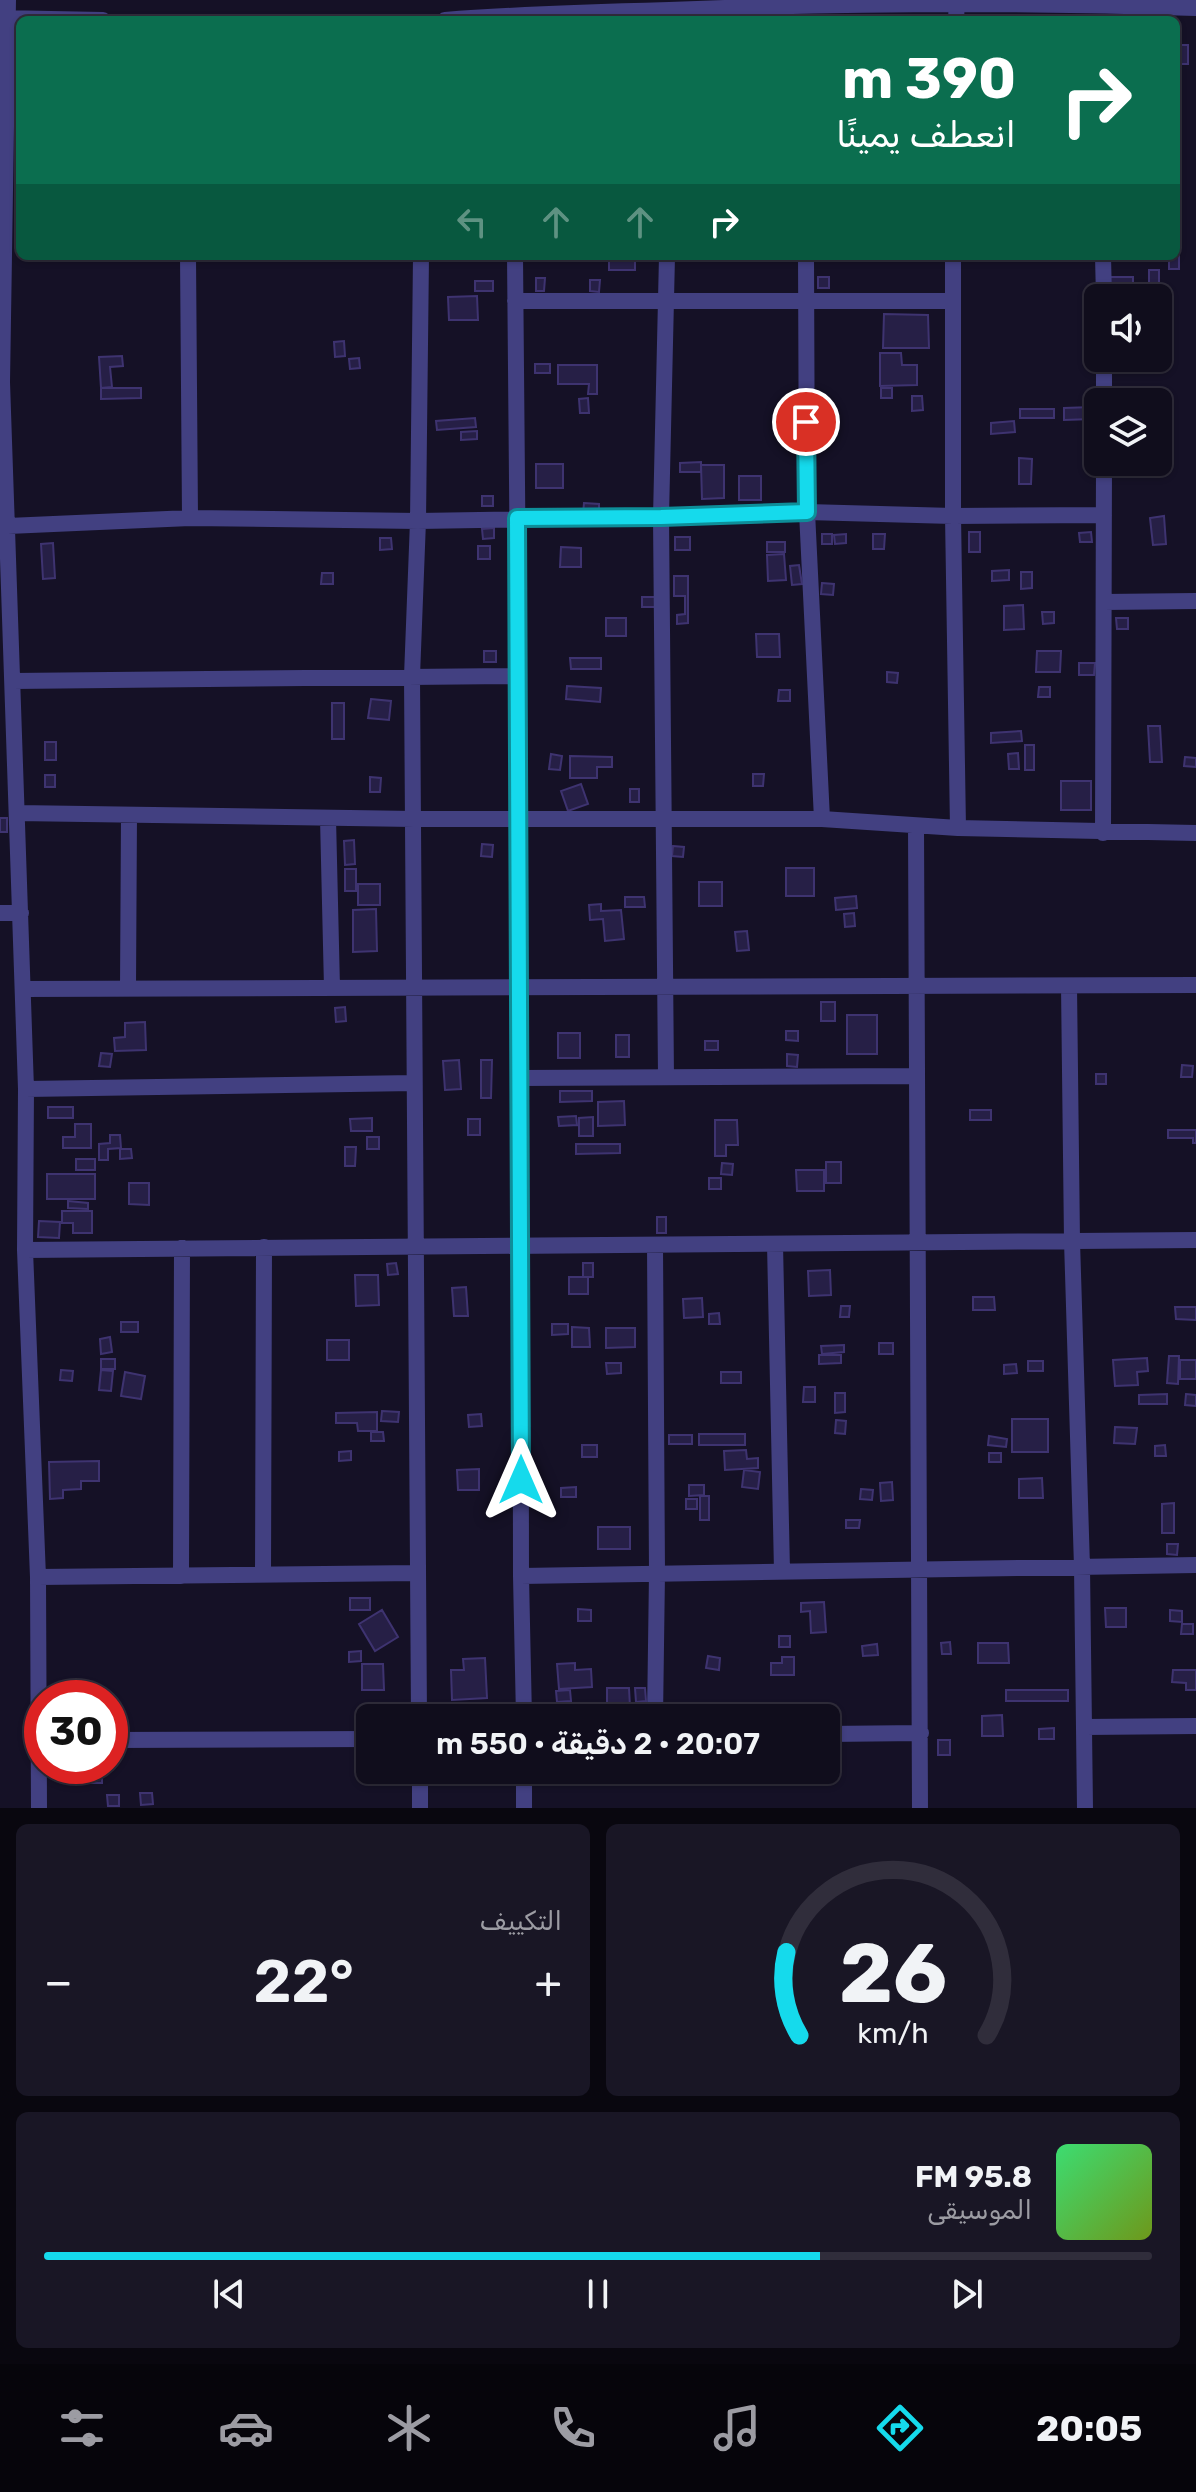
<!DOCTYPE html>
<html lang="ar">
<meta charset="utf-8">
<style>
body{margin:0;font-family:Rubik,Vazirmatn,sans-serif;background:#191625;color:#f1f3f6;direction:rtl;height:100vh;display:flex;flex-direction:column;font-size:30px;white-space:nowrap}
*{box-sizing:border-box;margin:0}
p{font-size:26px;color:#9c9ca3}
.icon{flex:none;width:44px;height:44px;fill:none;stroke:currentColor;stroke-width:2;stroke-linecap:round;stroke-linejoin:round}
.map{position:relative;height:1808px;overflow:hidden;direction:ltr}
.panel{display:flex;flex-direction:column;gap:16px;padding:16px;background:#09070f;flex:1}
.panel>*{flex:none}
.top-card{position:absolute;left:16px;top:16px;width:1164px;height:244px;border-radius:12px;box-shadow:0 2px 6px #0004,0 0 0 2px #302d3b;direction:rtl;background:#0b6e4f;color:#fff;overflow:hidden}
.fabs{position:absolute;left:1084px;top:284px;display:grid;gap:16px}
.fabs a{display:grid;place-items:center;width:88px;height:88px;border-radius:12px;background:#100d1c;box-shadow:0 2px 6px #0004,0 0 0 2px #302d3b;font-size:40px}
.speed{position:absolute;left:24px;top:1680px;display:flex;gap:16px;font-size:40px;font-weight:700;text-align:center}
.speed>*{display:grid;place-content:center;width:104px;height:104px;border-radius:50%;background:#100d1c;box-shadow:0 2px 6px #0004,0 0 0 2px #302d3b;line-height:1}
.speed .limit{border:12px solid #d22;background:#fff;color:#111}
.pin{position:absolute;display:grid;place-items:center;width:68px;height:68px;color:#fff;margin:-34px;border:4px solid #fff;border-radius:50%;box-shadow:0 2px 8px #0007}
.me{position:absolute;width:88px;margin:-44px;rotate:0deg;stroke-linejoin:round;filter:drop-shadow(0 0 6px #0008)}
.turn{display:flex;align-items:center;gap:28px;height:168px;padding:0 32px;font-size:36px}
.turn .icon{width:104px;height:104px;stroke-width:2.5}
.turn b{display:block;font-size:56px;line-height:68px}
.lanes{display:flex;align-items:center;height:76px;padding:0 32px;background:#0003;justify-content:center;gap:40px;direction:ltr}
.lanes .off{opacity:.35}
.big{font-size:60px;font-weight:600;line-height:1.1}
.panel .tile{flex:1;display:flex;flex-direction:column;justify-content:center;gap:12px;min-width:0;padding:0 28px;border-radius:12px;background:#191625}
.panel .dial{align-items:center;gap:0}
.dial svg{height:208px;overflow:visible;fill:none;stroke:#302d3b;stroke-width:7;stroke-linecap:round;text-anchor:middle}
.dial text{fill:#f1f3f6;stroke:none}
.song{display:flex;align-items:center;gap:24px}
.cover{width:96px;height:96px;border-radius:12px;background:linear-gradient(135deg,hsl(140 70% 55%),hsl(80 70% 35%))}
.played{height:8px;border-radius:4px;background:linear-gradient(90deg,#15daec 70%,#302d3b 70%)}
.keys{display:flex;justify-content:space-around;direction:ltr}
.heat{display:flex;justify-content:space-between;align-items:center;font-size:44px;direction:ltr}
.panel .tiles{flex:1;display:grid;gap:16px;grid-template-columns:1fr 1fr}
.tile:last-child{grid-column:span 2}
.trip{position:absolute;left:356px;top:1704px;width:484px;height:80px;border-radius:12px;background:#100d1c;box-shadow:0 2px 6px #0004,0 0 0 2px #302d3b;font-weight:600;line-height:80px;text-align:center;direction:rtl}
.tabs{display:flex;height:128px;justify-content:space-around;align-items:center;background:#06050b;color:#9c9ca3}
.tabs .icon{width:56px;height:56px}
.tabs .selected{color:#15daec}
.tabs b{font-size:36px;color:#f1f3f6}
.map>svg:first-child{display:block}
.building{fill:#261f46;stroke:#3e3370;stroke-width:2}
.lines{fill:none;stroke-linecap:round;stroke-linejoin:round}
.minor{stroke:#424081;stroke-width:16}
.route-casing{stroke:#0e8e99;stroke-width:20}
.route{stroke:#15daec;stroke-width:14}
</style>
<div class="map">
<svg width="1196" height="1808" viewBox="0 0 1196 1808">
<rect width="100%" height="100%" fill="#151126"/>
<path class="building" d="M1176,45H1188V64H1176Z
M1176,253H1179V269H1169V256H1176Z
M609,256H635V270H609Z
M1149,270H1159V285H1149Z
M818,277H829V288H818Z
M1107,277H1133V292H1107Z
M536,278H545L544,291H536Z
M590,280H600L599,292L590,291Z
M475,281H493V291H475Z
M477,296L478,320H449L448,297Z
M884,314L928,315L929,348H883Z
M344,341L345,356L335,357L334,342Z
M880,353H901L902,365H917V385L880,386Z
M122,356L123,366L110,367L112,387L101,388L99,357Z
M359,358L360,368L350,369L349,359Z
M1113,358H1124L1125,370H1114Z
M535,364H550V373H535Z
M558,365H597V394H588L589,384H558Z
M101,388H141V398L101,399Z
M881,388H892V398H881Z
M1165,394L1166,415L1158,416V402H1151L1150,395Z
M912,396H922L923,410L912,411Z
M588,398L589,413H580L579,399Z
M1092,407V419L1064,420V408Z
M1020,409H1054V418H1020Z
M475,418L476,427L437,430L436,421Z
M1014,421L1015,432L991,434V423Z
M477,431V439L461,440V432Z
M1019,458L1032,459L1031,484H1019Z
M701,462V472H680V463Z
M1130,462H1151V468H1130Z
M536,464H563V488H536Z
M701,465H724V498L702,499Z
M739,476H761V500H739Z
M482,496H493V506H482Z
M584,503L599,504V514H583Z
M1164,516L1166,544L1153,545L1150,518Z
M494,528V538L483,539L482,529Z
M969,532H980V552H969Z
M1091,532L1092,542H1080L1079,533Z
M822,534H832V544H822Z
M846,534V543L835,544L834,535Z
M873,534H885L884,549H873Z
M675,537H690V550H675Z
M380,538H391L392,549L380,550Z
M767,542H785V552H767Z
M53,543L55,578L43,579L41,544Z
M478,546H490V559H478Z
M561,547L581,548V567H560Z
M784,554L786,580L768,581L767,555Z
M799,565L802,584L792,585L790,566Z
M1009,570V580L992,581V571Z
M1021,572H1032V588L1021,589Z
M322,573H333V584H321Z
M674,576H688V623L677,624V615L685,614V596H674Z
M822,583L834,584L833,595L821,594Z
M642,597H655V607H642Z
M1023,605L1024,629L1004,630V606Z
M1042,612H1054V623L1043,624Z
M606,618H626V636H606Z
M1116,618H1128V629H1117Z
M756,634H779L780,657H757Z
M484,651H496V662H484Z
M1037,651H1061L1060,672H1036Z
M570,658H601V669H571Z
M1079,663H1095L1094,675H1079Z
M887,672L898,673L897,683L887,682Z
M567,686L601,688L600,702L566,699Z
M1039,687H1050V697H1038Z
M779,690H790V701H778Z
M371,699L391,701L389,720L368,718Z
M332,703H344V739H332Z
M1148,726H1160L1162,762H1150Z
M1021,731L1022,741L991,743V733Z
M45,742H56V760H45Z
M1025,745H1034V770H1025Z
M1018,753L1019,769H1009L1008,754Z
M551,754L562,756L560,770L549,769Z
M570,756L612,757V767H597V778H570Z
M1185,757L1196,758V767L1184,766Z
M753,774H764L763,786H753Z
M45,775H55V787H45Z
M370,777L381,778L380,792H370Z
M1061,781H1091V810H1061Z
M581,784L588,804L568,811L561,791Z
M630,789H639V802H630Z
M0,818H7V832H0Z
M354,840L355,864L345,865L344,841Z
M482,844L493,845L492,857L481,856Z
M673,846L684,847L683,857L672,856Z
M786,868H814V896H786Z
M345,869H356V891H345Z
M699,882H722V906H699Z
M358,884H380V905H358Z
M856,896L857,908L836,910L835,898Z
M625,897H644L645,907H625Z
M601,904V911L621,910L624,939L605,941L603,919L590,920L589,905Z
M376,909L377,951L353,952V910Z
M854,913L855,926L845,927L844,914Z
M747,931L749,950L737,951L735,932Z
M821,1002H835V1021H821Z
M345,1007L346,1021L336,1022L335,1008Z
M847,1015H877V1054H847Z
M145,1022L146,1050L115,1051L114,1038L125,1037V1023Z
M786,1031H798V1041L786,1040Z
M558,1033H580V1058H558Z
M616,1035H629V1057H616Z
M705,1041H718V1050H705Z
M101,1053L112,1054L110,1067L99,1066Z
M787,1054L798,1055L797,1067L787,1066Z
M459,1060L461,1089L445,1090L443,1061Z
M481,1060H492L491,1098H481Z
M1182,1065L1193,1066L1192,1077H1181Z
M1096,1074H1106V1084H1096Z
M560,1091H592V1101L560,1102Z
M624,1101L625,1125L598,1126V1102Z
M48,1107H73V1118H48Z
M970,1110H991V1120H970Z
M576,1116L577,1125L559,1126L558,1117Z
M593,1117V1136H579V1118Z
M372,1118V1131H351L350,1119Z
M468,1119H480V1135H468Z
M715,1120H737L738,1145H726V1156H715Z
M75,1124H91V1148H63V1137H75Z
M1168,1130H1196V1143H1193V1138H1168Z
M110,1135H120L121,1148L108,1149V1160H99V1144L110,1143Z
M367,1137H379V1149H367Z
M576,1144H620V1153L576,1154Z
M345,1147H356L355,1166H345Z
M120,1149H131L132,1158L120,1159Z
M76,1159H95V1170H76Z
M826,1162H841V1183H826Z
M722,1163L733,1164L732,1175L721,1174Z
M796,1170H824V1191H797Z
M47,1174H95V1199H47Z
M709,1178H721V1189H709Z
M129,1183H149V1205L129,1204Z
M68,1201L88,1203V1209L68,1208Z
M62,1211H92V1233H73V1223H62Z
M657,1217H666V1233H657Z
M39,1221L60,1222L59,1238L38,1237Z
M396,1263L398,1274L388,1275L387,1264Z
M583,1263H593V1277H583Z
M830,1270L831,1295L809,1296L808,1271Z
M355,1275H378L379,1305L356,1306Z
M569,1277H588V1294H569Z
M466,1287L468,1316H454L452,1288Z
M973,1297H994L995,1310H973Z
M702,1298L703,1317L684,1318L683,1299Z
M841,1306H850L849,1317H840Z
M1175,1307H1196V1320L1176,1319Z
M719,1313L720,1324H709V1314Z
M121,1322H138V1332H121Z
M552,1324H568V1334L552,1335Z
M572,1327L589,1328L590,1347H572Z
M606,1328H635V1347L606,1348Z
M110,1337L112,1352L101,1354L100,1339Z
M327,1340H349V1360H327Z
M879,1343H893V1354H879Z
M844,1345V1352L822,1354L821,1346Z
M819,1355H841V1363L819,1364Z
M1169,1356H1179L1178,1384L1167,1383Z
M1147,1358L1148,1371L1137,1372L1138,1385L1115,1386L1113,1360Z
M101,1359H115V1369H101Z
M1180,1360H1196V1379H1180Z
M1028,1361H1043V1371H1028Z
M606,1363H621V1373L607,1374Z
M1016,1364L1017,1373L1004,1374V1365Z
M61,1370L73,1371L72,1381L60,1380Z
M101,1370L113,1371L111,1391L99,1390Z
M125,1372L145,1376L141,1399L121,1396Z
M721,1372H741V1383H721Z
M804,1387H815V1402H803Z
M835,1393H845V1412L835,1413Z
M1167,1394V1404H1139V1395Z
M1186,1394L1196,1395V1406L1185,1405Z
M382,1411L399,1412L398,1422L381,1421Z
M377,1412V1431H358L357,1423H336V1413Z
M481,1414L482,1426L469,1427L468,1415Z
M1012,1419H1048V1452H1012Z
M836,1420L846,1421L845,1434L835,1433Z
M1115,1427L1137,1428L1135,1444L1114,1443Z
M371,1432H383L384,1441H371Z
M699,1434H745V1445H699Z
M669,1435H692V1444H669Z
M989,1436L1007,1439L1006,1447L988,1445Z
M582,1445H597V1457H582Z
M1165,1445L1166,1456H1155V1446Z
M746,1450L747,1459L758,1458V1468L725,1470L724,1451Z
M351,1451V1460L339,1461V1452Z
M989,1453H1001V1462H989Z
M99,1461V1481H81V1489L63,1490V1498L50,1499L49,1462Z
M479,1469V1490H458L457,1470Z
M744,1470L760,1472L758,1489L742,1487Z
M1042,1478L1043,1498H1019V1479Z
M892,1482L893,1500L881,1501L880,1483Z
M689,1485H704V1495L689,1496Z
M576,1487V1497H561V1488Z
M861,1489L873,1490L872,1500L860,1499Z
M700,1496H709V1520H700Z
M686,1499H697V1509H686Z
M1174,1503V1533H1162V1504Z
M846,1520H860L859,1528H846Z
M598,1527H630V1549H598Z
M1167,1544H1178L1177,1555L1167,1554Z
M350,1598H370V1610H350Z
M824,1602L826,1632L811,1633L810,1611L801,1612V1603Z
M1105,1608H1126V1627H1106Z
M578,1609L591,1610V1621H578Z
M382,1610L398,1637L375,1651L359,1624Z
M1170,1610L1182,1611V1622L1170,1621Z
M1182,1624H1193V1634H1181Z
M779,1636H790V1647H779Z
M950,1642L951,1654H942L941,1643Z
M978,1643H1008L1009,1663H978Z
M877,1644L878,1655L863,1656L862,1646Z
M361,1651V1661L349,1662V1652Z
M708,1656L720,1658L719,1670L706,1668Z
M782,1657H794V1675H771V1663H782Z
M485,1658L487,1698L452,1700L451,1670H464L463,1659Z
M575,1663V1670L591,1669L592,1687L559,1689L557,1664Z
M362,1664H383L384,1690H362Z
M1173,1670H1196V1690H1186V1683L1172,1682Z
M607,1688H629L630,1707L607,1708Z
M635,1688H645L646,1701L636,1702Z
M570,1690L571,1701L557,1702L556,1691Z
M1006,1690H1068V1701H1006Z
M587,1707V1718H546V1708Z
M667,1709H680V1718H667Z
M1002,1715L1003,1736H982V1716Z
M1054,1728V1739H1039V1729Z
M938,1740H950V1755H938Z
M82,1766H102V1783H82Z
M140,1793H152L153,1804L141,1805Z
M107,1795H119V1806H108Z"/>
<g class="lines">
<path class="minor" d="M8,0L2,382L26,1089L25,1250L38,1577L39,1808
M0,18L103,20
M445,20C520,14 594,12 669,10C845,3 1020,2 1196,8
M956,20L957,0
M188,256L190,518
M515,256L520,819L521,1576L524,1718
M806,256L807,512L822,819
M953,256V516L958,828
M1103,256L1104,298
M515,301H952
M1104,358V402
M8,526L190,518L418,521L661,517L807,512L953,516L1104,515
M1104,602L1196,601
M13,681L519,676
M17,813L413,819H822L958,828L1196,833
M328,818L332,988
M916,826L920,1808
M1103,833L1104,462
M0,913H21
M1069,986L1072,1241L1082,1567L1085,1808
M128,987L129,815
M23,989L1196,985
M666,1077L661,517L667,256
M520,1078L916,1076
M26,1089L414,1083
M775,1244L782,1571
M655,1245L657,1573L655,1718
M25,1250L1196,1240
M263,1574L264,1247
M181,1576L182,1248
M521,1576L1196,1565
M38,1577L418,1573
M419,1718L412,676L418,521L421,256
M1085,1727L1196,1726
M826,1734L921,1733
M110,1740L370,1739
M420,1770V1808
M524,1808V1770"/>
</g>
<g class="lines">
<defs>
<path id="route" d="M521,1480L517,518L661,517L807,512L806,422"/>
</defs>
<use href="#route" class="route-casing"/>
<use href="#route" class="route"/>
</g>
</svg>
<div class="fabs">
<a><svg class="icon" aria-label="sound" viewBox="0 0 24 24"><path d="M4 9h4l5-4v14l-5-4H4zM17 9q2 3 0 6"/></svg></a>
<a><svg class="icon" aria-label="layers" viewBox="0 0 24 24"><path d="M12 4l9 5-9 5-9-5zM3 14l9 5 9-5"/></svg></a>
</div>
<div class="speed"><div class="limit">30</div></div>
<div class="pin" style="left:806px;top:422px;background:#d93025"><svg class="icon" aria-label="arrive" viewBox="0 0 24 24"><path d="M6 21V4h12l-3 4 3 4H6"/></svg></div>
<svg class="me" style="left:521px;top:1480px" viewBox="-20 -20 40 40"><path d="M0-17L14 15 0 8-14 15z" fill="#15daec" stroke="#fff" stroke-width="4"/></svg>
<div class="trip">20:07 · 2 دقيقة · 550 m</div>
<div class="top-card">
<div class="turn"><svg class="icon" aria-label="right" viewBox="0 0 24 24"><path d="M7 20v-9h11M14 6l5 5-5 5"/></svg><div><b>390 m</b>انعطف يمينًا</div></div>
<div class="lanes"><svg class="icon off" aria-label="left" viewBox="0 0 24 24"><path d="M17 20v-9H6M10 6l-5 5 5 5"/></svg><svg class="icon off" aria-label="ahead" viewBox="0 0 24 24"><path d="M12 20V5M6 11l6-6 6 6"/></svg><svg class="icon off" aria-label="ahead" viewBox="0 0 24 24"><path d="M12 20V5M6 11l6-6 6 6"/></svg><svg class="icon" aria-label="right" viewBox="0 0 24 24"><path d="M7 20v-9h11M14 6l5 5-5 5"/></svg></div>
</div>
</div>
<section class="panel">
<div class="tiles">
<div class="tile dial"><svg viewBox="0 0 100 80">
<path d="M14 69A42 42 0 1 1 86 69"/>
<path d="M14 69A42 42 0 0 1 9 37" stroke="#15daec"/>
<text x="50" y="56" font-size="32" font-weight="700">26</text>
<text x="50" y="72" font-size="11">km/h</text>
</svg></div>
<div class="tile"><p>التكييف</p>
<div class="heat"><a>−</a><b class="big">22°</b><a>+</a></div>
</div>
<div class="tile">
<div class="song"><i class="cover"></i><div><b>95.8 FM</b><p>الموسيقى</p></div></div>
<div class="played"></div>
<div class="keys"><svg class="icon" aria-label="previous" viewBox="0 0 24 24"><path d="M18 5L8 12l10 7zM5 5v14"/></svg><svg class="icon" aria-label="pause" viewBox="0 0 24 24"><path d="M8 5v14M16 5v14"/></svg><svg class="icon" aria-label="next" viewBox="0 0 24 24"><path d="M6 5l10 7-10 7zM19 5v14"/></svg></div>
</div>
</div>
</section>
<nav class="tabs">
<b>20:05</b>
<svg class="icon selected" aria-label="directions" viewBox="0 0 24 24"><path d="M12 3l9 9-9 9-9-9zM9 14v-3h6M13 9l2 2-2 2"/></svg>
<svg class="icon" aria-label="music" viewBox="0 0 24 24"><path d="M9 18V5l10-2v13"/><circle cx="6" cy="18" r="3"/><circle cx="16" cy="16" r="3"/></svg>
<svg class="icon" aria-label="phone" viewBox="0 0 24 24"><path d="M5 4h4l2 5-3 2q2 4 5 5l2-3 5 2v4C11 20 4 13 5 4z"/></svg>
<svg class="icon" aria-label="climate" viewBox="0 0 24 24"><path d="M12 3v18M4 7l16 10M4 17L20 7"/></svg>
<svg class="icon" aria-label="car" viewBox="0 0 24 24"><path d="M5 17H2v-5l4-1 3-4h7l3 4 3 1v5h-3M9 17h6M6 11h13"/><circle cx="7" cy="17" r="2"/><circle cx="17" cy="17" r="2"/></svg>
<svg class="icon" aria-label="filters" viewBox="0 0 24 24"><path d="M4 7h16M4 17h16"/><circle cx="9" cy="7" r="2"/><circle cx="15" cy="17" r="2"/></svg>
</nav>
